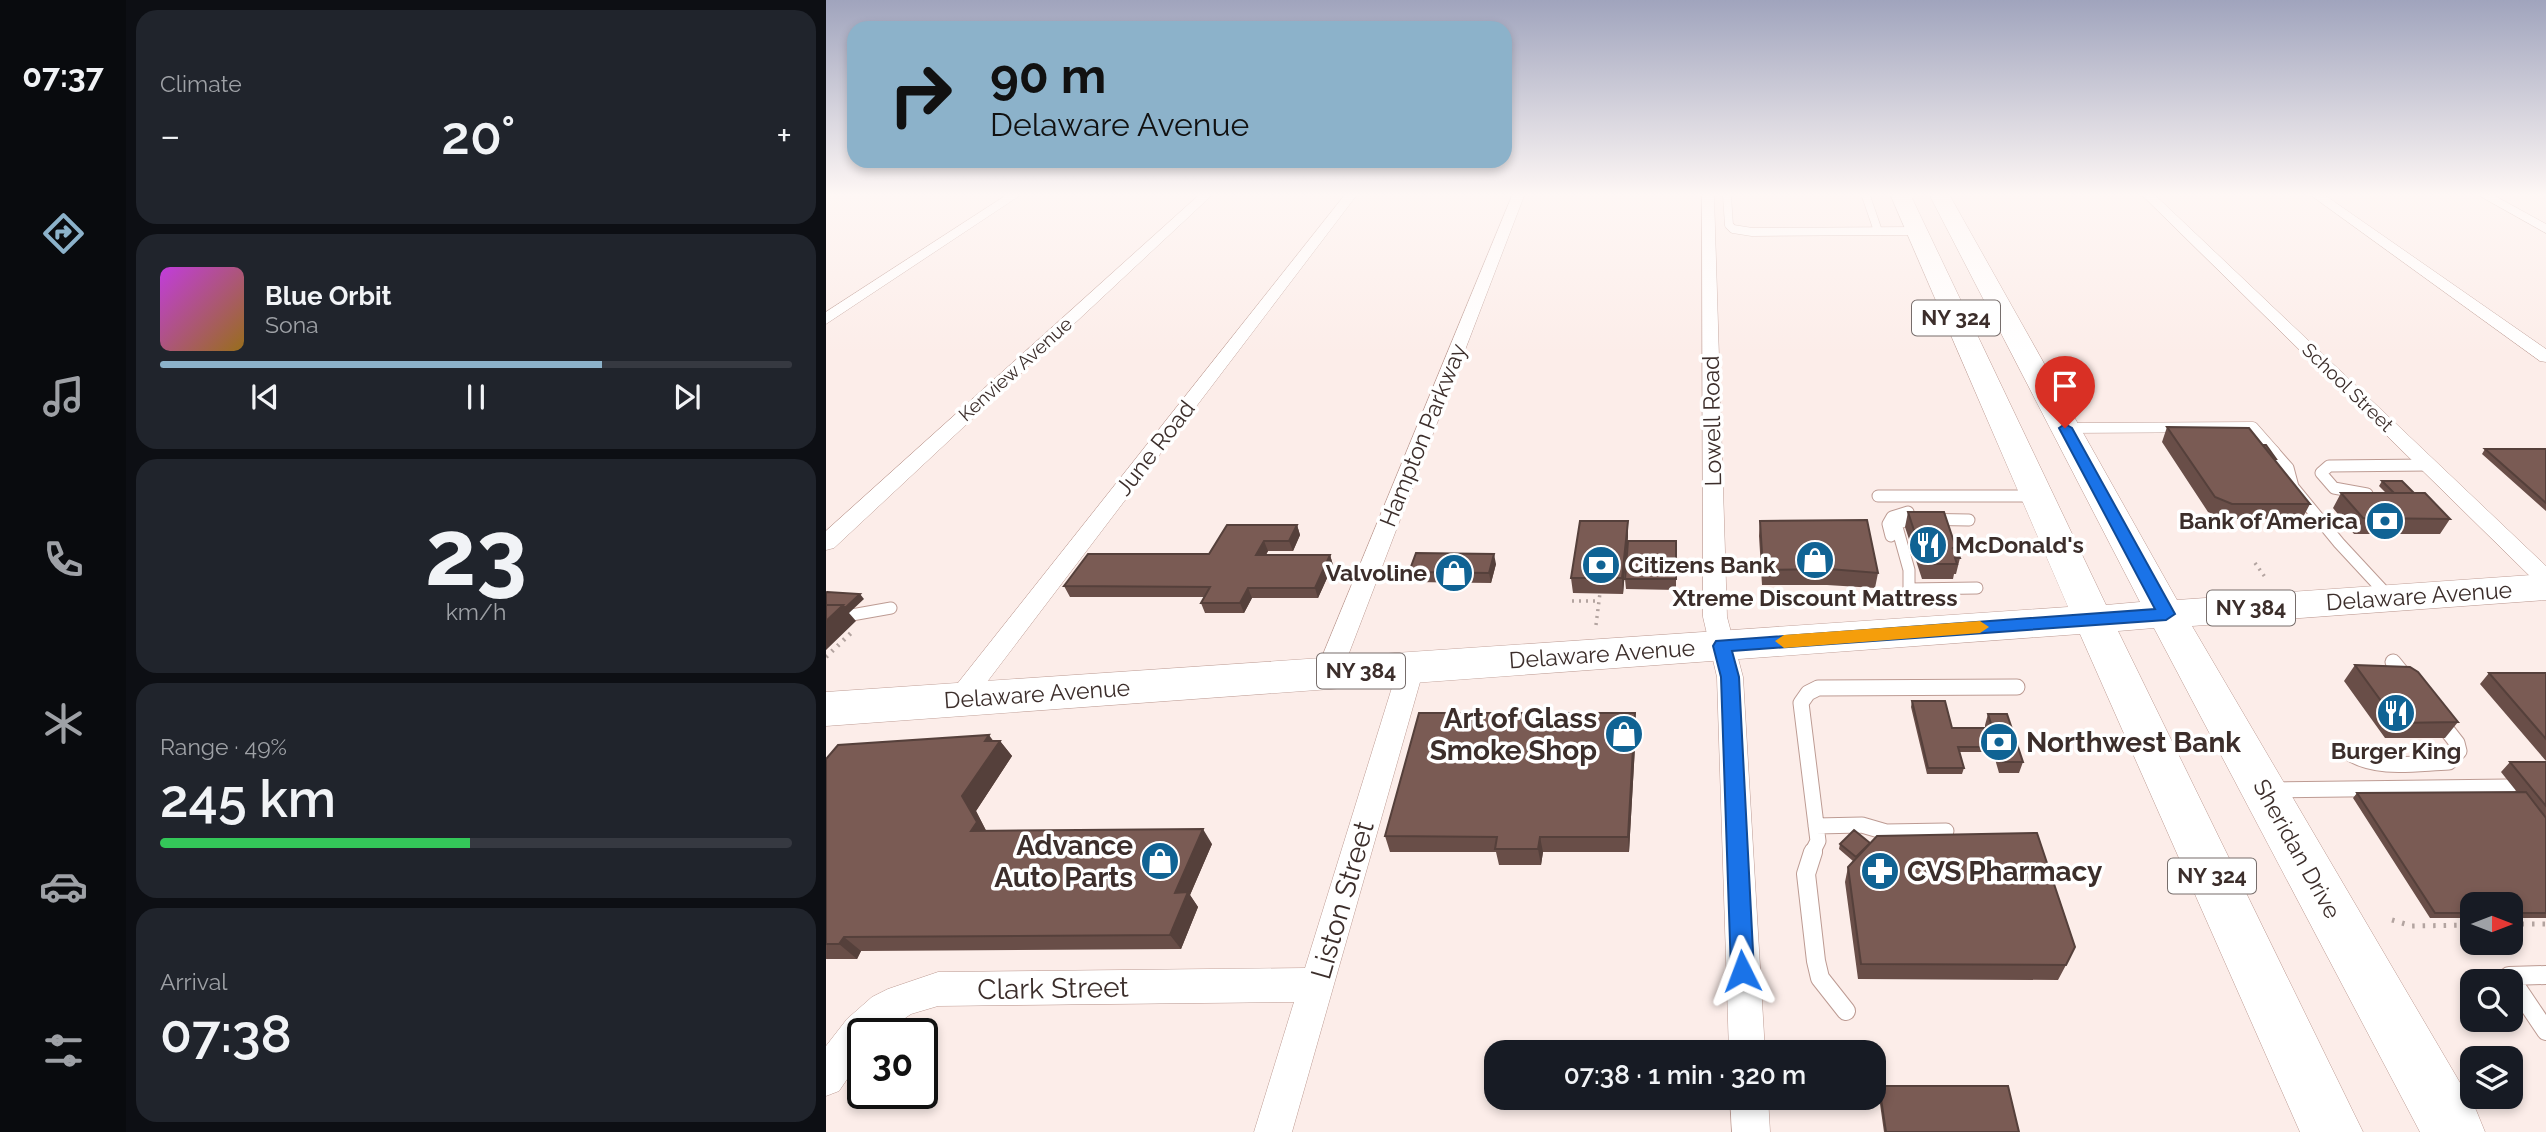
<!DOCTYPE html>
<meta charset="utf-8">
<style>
body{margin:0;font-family:Raleway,sans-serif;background:#20242c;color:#f1f3f6;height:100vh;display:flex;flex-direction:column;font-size:26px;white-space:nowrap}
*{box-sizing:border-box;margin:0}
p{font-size:23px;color:#9ea1a6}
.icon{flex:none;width:38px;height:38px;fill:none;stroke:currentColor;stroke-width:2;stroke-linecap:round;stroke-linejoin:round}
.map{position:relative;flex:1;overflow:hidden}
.drawer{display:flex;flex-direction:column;gap:10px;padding:10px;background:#0d0f14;width:700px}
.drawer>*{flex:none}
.top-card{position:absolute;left:21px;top:21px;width:665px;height:147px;border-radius:21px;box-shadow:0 4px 10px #0003;background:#8cb2ca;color:#111;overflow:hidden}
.needle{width:46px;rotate:90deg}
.controls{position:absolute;left:1634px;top:892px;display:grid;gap:14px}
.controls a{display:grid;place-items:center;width:63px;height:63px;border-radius:14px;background:#171b24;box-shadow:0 4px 10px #0003;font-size:35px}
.speed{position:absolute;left:21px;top:1018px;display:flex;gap:14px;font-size:35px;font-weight:700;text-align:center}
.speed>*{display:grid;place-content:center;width:91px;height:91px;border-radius:50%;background:#171b24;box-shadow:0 4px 10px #0003;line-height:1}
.speed .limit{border:4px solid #111;border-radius:10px;background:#fff;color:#111}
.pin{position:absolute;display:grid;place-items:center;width:60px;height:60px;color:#fff;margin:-72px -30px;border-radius:50% 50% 50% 0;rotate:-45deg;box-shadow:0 0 7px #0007}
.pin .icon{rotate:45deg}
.me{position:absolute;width:77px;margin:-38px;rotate:357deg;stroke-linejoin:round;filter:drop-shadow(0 0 5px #0008)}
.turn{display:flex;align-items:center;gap:24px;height:147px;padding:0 28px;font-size:32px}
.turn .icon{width:91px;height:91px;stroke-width:2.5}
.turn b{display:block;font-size:49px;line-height:60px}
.big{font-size:52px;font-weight:600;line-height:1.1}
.drawer .tile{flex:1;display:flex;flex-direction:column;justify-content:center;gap:10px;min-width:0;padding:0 24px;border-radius:21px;background:#20242c}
.drawer .dial{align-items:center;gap:0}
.dial b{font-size:91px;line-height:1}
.song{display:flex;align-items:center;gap:21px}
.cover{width:84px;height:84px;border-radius:10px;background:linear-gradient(135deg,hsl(290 70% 55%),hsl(40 70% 35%))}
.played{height:7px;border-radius:4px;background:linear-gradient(90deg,#8cb2ca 70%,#363941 70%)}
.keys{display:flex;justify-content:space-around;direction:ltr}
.heat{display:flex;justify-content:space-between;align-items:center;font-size:38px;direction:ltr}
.charge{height:10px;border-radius:5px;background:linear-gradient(90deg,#34c759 49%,#363941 0)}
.trip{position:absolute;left:658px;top:1040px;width:402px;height:70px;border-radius:21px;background:#171b24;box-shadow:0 4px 10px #0003;font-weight:600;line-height:70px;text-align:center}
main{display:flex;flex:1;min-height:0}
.menu{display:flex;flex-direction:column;width:126px;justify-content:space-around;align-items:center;background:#090b0e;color:#9ea1a6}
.menu .icon{width:49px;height:49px}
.menu .selected{color:#8cb2ca}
.menu b{font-size:32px;color:#f1f3f6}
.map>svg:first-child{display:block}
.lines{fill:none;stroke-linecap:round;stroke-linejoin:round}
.lane-far4-casing{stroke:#bd9b93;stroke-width:9}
.lane-far3-casing{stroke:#bd9b93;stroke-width:11}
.lane-far2-casing{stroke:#bd9b93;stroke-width:13}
.lane-far1-casing{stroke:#bd9b93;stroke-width:17}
.lane-casing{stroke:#bd9b93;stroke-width:20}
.street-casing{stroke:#bd9b93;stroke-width:1}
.primary-casing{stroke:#bd9b93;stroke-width:1}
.path-far2{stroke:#b3a4a0;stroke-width:3.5;stroke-dasharray:2 5;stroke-linecap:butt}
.path-far1{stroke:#b3a4a0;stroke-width:4.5;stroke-dasharray:2 6;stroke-linecap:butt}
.path{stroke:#b3a4a0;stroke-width:5;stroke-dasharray:2.5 8;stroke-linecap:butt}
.lane-far4{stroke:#fff;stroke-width:8}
.lane-far3{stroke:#fff;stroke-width:10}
.lane-far2{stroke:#fff;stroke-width:11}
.lane-far1{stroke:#fff;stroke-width:15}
.lane{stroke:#fff;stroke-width:18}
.street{fill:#fff;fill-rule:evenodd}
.primary{fill:#fff;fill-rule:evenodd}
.wall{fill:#694e48}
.shaded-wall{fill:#55403b}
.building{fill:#7a5b54;stroke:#55403b;stroke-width:2}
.route{fill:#1a73e8;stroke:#114b97;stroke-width:2}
.slow{fill:#f59e0b}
.labels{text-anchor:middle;stroke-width:7;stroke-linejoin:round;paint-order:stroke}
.far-street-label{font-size:19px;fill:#3c2e2b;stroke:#fff}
.shield{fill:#fff;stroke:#766d6b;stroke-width:2}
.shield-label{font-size:21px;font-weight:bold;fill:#3c2e2b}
.street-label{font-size:23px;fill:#3c2e2b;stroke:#fff}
.poi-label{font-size:23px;font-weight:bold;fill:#3c2e2b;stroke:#fff;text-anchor:end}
.near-poi-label{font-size:28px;font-weight:bold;fill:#3c2e2b;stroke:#fff;text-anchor:end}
.near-street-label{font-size:28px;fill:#3c2e2b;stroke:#fff}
</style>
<main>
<nav class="menu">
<b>07:37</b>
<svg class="icon selected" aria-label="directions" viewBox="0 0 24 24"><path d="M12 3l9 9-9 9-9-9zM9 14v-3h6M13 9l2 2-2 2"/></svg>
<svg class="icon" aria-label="music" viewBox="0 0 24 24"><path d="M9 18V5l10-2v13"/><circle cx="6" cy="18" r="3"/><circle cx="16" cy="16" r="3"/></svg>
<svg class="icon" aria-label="phone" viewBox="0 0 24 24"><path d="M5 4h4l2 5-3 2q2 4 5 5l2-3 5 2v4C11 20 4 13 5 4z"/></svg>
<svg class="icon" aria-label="climate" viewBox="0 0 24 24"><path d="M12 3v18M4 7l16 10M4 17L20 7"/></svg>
<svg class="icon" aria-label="car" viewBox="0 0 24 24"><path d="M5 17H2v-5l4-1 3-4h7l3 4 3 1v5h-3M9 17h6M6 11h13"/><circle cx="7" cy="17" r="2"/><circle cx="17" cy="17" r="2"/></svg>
<svg class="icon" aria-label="filters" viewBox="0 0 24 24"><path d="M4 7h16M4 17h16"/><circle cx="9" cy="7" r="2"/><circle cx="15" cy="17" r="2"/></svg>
</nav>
<section class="drawer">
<div class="tile"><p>Climate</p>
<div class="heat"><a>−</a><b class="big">20°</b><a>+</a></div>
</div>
<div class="tile">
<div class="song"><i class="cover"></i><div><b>Blue Orbit</b><p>Sona</p></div></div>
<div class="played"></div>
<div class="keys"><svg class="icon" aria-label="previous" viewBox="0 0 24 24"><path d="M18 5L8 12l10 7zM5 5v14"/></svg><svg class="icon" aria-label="pause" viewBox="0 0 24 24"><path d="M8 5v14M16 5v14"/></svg><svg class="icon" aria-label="next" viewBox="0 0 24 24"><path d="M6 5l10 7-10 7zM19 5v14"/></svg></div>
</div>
<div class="tile dial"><b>23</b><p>km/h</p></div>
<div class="tile"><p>Range · 49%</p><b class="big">245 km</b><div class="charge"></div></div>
<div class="tile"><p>Arrival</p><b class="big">07:38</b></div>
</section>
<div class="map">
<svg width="1720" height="1132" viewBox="0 0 1720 1132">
<rect width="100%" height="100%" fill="#fcede9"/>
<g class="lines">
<defs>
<path id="lane-far4" d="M901,196L903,225L907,229L926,232L1090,231
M1040,196L1052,231"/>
<path id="lane-far3" d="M1240,428L1427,427L1449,452"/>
<path id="lane-far2" d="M1447,451L1462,468L1467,487L1513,543L1564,598
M1541,494L1508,488L1495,473L1503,466L1602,465
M1052,496H1210
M1143,520L1084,519L1073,523L1071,527L1083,570V589L1151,588
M1065,536L1062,524L1066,517L1082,512
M20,616L65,608"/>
<path id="lane-far1" d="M1567,662L1580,678
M1522,752C1551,771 1590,763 1623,762L1633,751L1631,743L1613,720
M1445,790L1683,787
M990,826L1036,825L1060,832L1120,831
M986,853L992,841L975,703L982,693L992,688L1191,687"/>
<path id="lane" d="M987,852L980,874L990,961L994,978L1020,1011
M1683,976L1720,1031
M1683,976L1720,975"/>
<path id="street" d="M179,196H193L0,324V312Z
M372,196H385L8,548L0,550V531Z
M518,196H530L142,707L133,710L124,707L120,700L124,693Z
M686,196H698L515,674L511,681L502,684L493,681L489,674Z
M876,196H888L901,617L917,677L939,1052H903L891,677L877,617Z
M1317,196H1330L1720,566V587L1712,584Z
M1486,196H1500L1720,349V362L1714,361Z
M1654,196H1669L1720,224V233Z
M585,659L594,661L598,668L466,1132H428L468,1002L112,1006L85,1014L56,1034H37V1056L13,1091L0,1096V1046L21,1019L46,997L62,989L112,972L479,968L572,668L576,661Z
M904,1097H942L944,1132H906Z"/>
<path id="primary" d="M1065,196H1085L1280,605L1314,602L1104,196H1124L1351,600L1720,574V600L1366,626L1650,1110L1659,1132H1594L1328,628L1292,631L1537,1132H1474L1254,634L0,726V692L1242,607Z"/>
</defs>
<use href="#lane-far4" class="lane-far4-casing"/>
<use href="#lane-far3" class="lane-far3-casing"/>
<use href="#lane-far2" class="lane-far2-casing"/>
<use href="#lane-far1" class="lane-far1-casing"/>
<use href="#lane" class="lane-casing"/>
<use href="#street" class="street-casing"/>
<use href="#primary" class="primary-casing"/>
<path class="path-far2" d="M1429,563L1439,577
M746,601H773
M770,625L774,593"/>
<path class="path-far1" d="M0,657L26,632"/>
<path class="path" d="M1566,920L1586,926L1647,925
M1685,924H1720"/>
<use href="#lane-far4" class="lane-far4"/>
<use href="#lane-far3" class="lane-far3"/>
<use href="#lane-far2" class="lane-far2"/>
<use href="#lane-far1" class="lane-far1"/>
<use href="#lane" class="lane"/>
<use href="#street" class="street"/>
<use href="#primary" class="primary"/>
</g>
<path class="wall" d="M1341,427L1437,445L1450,459L1449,461L1484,504L1476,519H1399L1382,512L1336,442Z
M1659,449H1720V511L1656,454Z
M1556,481L1588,493L1624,519L1614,534H1528L1507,508L1515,493H1560L1553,486Z
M1082,512L1130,548L1129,549L1134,558L1130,574H1128L1127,579H1096L1079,527Z
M802,521V536L797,594L747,593L745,578Z
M934,521L1052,573L1049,588L1001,585H936L933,536Z
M471,525L474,535L467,551H442L440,555H504L507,565L492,598H426L418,613H379L375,603L378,597H244L238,586L383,554Z
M850,541V590L800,589L799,579Z
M670,564L665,583L586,582L583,572Z
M1529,665L1632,722L1619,738H1559L1518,681Z
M1663,673H1720V761L1654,684Z
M1086,701L1126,728H1159V725L1162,714L1197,762L1193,773H1173L1167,752H1133L1138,768L1136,774H1101L1085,707Z
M809,713L810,729L803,852H717L715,865H673L670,852H564L559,836Z
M174,741L186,756L150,811L160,831L386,844L364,895L372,907L355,949L35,951L31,959H0V759Z
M1684,762H1720V918H1685V905H1647V918H1604L1527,798L1531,793L1691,792L1675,772Z
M1044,843L1240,965L1232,980L1032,979L1019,882L1022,867L1027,861L1013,849L1014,844Z
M1045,1097H1048L1193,1132H1058L1054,1104H1046Z"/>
<path class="shaded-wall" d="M802,521V536L797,594L796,578Z
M471,525L474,535L467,551L463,541Z
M438,541L442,551L434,565L430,555Z
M668,554L670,564L665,583L663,573Z
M504,555L507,565L492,598L489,588Z
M422,588L426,598L418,613L414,603Z
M34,594L38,599L23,613L30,621L0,650V621L17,605Z
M809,713L810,729L803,852L802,837Z
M163,735L171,746L174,741L186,756L150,811L164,838L145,831L136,796L159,741Z
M377,829L386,844L364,895L372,907L355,949L344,935L349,893Z
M714,837L717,852L715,865L712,849Z
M18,937L35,951L31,959L13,944Z"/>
<path class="building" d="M1341,427L1423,428L1484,504H1406L1389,497Z
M1437,445H1440L1450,459H1448Z
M1659,449H1720V503Z
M1556,481H1576L1588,493H1568Z
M1515,493H1599L1624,519L1537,518Z
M1082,512H1118L1130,548H1126L1131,550L1134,558H1129L1131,564H1099Z
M1041,520L1052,573L1003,569L937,570L934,521Z
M754,521H802L796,578H745Z
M401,525H471L463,541H438L430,555H504L489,588H422L414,603H375L384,587L238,586L262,554H383Z
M802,541H850V579H799Z
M590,553L668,554L663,573L583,572Z
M1,592L34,594L19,608L17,605H0V593Z
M0,605H17L0,621Z
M1529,665L1584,667L1592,672L1632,722L1571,723Z
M1663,673H1720V739Z
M1086,701H1119L1126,728H1163L1169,747H1132L1138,768H1102Z
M593,713H809L802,837H714L712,849H669L671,837L559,836Z
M1162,714H1181L1197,762H1177Z
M163,735L159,741H174L136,796L151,822L145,831L377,829L349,893L362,892L344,935L18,937L13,944H0V759L12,745Z
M1684,762H1720V806Z
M1700,792L1720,818V913H1685V905H1647V913H1609L1531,793Z
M1028,830L1044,843L1030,857L1014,844Z
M1211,833L1249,947L1240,965L1035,964L1022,867L1051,836Z
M1048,1086H1182L1193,1132H1060L1055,1099H1048Z"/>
<linearGradient id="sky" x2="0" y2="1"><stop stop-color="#a0a4bd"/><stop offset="0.55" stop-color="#fef7f5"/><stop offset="1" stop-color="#fef7f5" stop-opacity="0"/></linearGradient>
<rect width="1720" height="354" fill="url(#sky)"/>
<path class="route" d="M1239,424L1246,428L1349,614L1340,620L906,651L913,677L928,971L925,979L916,983L908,979L905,971L895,677L887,646L890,641L1329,609L1233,428Z"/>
<path class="slow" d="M1154,621L1163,627L1154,633L958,648L949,641L958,635Z"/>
<defs>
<symbol id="bank-disc" viewBox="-11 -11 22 22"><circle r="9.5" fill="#106394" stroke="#fff"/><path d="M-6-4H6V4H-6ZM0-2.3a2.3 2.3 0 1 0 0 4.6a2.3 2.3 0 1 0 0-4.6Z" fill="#fff"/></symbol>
<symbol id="restaurant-disc" viewBox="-11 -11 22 22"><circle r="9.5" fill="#106394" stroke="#fff"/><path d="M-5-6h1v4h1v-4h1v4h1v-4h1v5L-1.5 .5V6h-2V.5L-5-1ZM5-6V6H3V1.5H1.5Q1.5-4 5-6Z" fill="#fff"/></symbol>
<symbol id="shop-disc" viewBox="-11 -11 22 22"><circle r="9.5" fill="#106394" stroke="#fff"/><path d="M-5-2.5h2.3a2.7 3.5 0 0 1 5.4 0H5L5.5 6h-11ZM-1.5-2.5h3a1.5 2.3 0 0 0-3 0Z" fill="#fff"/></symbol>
<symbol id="pharmacy-disc" viewBox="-11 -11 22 22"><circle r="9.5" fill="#106394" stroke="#fff"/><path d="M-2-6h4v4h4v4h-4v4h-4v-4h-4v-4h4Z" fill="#fff"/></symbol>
</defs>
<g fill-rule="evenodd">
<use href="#bank-disc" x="1537" y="499" width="44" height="44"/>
<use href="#restaurant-disc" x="1080" y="523" width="44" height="44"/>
<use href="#shop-disc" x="967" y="538" width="44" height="44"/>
<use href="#bank-disc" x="753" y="543" width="44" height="44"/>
<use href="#shop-disc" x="606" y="551" width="44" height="44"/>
<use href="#restaurant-disc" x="1548" y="691" width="44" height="44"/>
<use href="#shop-disc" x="776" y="712" width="44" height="44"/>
<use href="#bank-disc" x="1151" y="720" width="44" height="44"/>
<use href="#shop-disc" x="312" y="839" width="44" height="44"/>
<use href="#pharmacy-disc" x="1032" y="849" width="44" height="44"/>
</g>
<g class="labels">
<g class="far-street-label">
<text transform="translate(189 369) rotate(-42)" y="7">Kenview Avenue</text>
<text transform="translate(1522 387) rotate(44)" y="7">School Street</text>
</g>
<g class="shield">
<rect x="1086" y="300.5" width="88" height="35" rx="5"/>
<rect x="1381" y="590.5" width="88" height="35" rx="5"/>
<rect x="491" y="653.5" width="88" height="35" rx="5"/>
<rect x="1342" y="858.5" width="88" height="35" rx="5"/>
</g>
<g class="shield-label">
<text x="1130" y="325">NY 324</text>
<text x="1425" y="615">NY 384</text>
<text x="535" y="678">NY 384</text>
<text x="1386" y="883">NY 324</text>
</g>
<g class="street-label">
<text transform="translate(886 421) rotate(-91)" y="8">Lowell Road</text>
<text transform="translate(597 435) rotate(-68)" y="8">Hampton Parkway</text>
<text transform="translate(329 448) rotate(-52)" y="8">June Road</text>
<text transform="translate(1593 596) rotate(-4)" y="8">Delaware Avenue</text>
<text transform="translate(776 654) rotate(-4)" y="8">Delaware Avenue</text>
<text transform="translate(211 694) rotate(-4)" y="8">Delaware Avenue</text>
<text transform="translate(1471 849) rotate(61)" y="8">Sheridan Drive</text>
</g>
<g class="poi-label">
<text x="1532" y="529">Bank of America</text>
<text x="1129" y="553" text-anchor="start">McDonald's</text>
<text x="802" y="573" text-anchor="start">Citizens Bank</text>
<text x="601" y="581">Valvoline</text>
<text x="989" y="606" text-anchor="middle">Xtreme Discount Mattress</text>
<text x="1570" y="759" text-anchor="middle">Burger King</text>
</g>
<g class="near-poi-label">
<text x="771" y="728">Art of Glass<tspan x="771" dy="32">Smoke Shop</tspan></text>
<text x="1200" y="752" text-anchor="start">Northwest Bank</text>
<text x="307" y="855">Advance<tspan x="307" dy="32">Auto Parts</tspan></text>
<text x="1081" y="881" text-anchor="start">CVS Pharmacy</text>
</g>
<g class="near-street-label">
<text transform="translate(516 900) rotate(-74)" y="10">Liston Street</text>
<text transform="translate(227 988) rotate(-1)" y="10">Clark Street</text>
</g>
</g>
</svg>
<div class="controls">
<a><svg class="needle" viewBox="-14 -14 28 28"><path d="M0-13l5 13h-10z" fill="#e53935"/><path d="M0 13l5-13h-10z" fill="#9ea1a6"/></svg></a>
<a><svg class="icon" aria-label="search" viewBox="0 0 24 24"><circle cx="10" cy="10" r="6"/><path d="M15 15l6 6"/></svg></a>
<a><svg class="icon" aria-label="layers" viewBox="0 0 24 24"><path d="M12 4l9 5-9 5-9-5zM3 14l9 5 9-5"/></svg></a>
</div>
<div class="speed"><div class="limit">30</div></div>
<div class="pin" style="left:1239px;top:428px;background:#d93025"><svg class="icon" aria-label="arrive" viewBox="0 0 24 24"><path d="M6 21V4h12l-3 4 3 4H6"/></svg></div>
<svg class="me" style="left:916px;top:971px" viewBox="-20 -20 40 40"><path d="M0-17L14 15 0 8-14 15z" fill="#1a73e8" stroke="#fff" stroke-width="4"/></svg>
<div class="trip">07:38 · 1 min · 320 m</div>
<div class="top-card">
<div class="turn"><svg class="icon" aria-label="right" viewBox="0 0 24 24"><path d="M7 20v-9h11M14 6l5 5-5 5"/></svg><div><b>90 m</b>Delaware Avenue</div></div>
</div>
</div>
</main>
